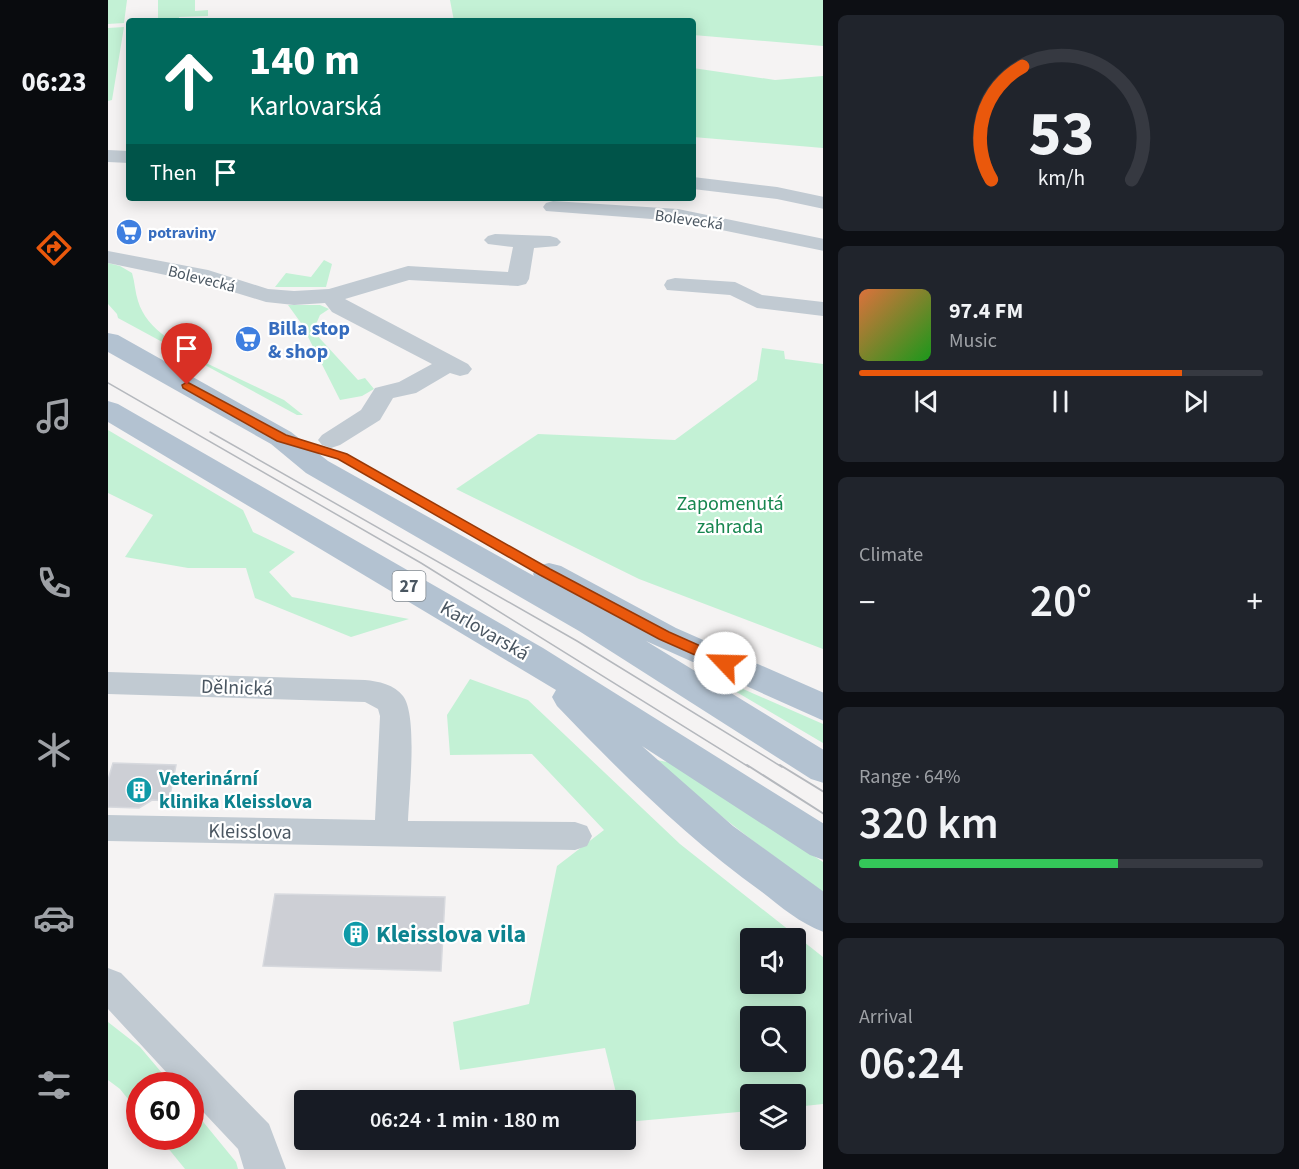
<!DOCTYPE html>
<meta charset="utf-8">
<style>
body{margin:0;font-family:"Source Sans 3",sans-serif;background:#20242c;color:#f1f3f6;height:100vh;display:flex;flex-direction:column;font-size:22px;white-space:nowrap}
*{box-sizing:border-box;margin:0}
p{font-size:20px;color:#9ea1a6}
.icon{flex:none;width:33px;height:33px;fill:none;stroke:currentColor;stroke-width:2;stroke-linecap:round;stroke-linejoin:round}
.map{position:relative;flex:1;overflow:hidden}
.panel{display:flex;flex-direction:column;gap:15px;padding:15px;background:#0d0f14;width:476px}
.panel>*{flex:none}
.top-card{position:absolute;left:18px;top:18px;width:570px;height:183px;border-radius:6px;box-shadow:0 3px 15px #0003;background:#00695c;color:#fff;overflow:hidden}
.buttons{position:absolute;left:632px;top:928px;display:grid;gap:12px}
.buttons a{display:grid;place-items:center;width:66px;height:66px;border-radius:6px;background:#171b24;box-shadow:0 3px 15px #0003;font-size:30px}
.speed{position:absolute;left:18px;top:1072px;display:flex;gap:12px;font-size:30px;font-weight:700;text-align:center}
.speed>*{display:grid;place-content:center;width:78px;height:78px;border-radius:50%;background:#171b24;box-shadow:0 3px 15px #0003;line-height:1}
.speed .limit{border:9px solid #d22;background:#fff;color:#111}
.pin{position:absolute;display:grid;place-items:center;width:51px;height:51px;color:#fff;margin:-62px -26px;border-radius:50% 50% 50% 0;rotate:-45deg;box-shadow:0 0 6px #0007}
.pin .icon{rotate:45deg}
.me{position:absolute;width:66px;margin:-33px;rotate:294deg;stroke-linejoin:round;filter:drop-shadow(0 0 4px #0008)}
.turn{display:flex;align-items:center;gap:21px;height:126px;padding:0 24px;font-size:27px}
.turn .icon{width:78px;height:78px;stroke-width:2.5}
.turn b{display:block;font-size:42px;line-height:51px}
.then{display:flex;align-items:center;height:57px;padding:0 24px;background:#0003;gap:12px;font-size:22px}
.big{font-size:45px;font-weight:600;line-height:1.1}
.panel .card{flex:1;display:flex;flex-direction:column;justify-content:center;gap:9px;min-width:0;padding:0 21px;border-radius:9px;background:#20242c}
.panel .dial{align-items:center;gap:0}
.dial svg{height:156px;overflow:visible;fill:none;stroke:#363941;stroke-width:7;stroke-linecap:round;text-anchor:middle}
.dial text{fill:#f1f3f6;stroke:none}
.song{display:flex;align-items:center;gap:18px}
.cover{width:72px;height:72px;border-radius:9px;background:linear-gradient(135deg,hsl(20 70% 55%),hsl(120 70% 35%))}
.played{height:6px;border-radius:3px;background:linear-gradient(90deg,#ea580c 80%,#363941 80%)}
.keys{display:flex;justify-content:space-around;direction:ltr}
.heat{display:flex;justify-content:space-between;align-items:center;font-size:33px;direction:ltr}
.charge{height:9px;border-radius:4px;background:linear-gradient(90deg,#34c759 64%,#363941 0)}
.trip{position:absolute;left:186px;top:1090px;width:342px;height:60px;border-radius:6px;background:#171b24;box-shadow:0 3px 15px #0003;font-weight:600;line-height:60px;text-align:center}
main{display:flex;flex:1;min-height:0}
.menu{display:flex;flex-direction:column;width:108px;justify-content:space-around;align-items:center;background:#090b0e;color:#9ea1a6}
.menu .icon{width:42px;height:42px}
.menu .on{color:#ea580c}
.menu b{font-size:27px;color:#f1f3f6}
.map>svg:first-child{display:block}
.green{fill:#c3f1d5;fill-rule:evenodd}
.building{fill:#cdcfd5;stroke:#d7d9de;stroke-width:1.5}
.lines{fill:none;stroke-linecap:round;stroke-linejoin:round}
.minor{fill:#c1cad2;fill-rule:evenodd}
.major{fill:#b3c2d1;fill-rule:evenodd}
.tram-far1{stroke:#b5b8bd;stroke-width:1.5}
.tram{stroke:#b5b8bd;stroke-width:2}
.route{fill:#ea580c;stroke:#983908;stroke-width:1.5}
.labels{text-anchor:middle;stroke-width:4.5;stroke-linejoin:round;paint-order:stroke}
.far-street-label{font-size:16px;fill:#4a5661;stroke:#fff}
.far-shop-label{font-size:16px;font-weight:bold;fill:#366cbe;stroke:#fff;text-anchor:start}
.shield{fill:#fff;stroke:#808990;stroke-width:1.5}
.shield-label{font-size:18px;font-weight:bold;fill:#4a5661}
.shop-label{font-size:20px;font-weight:bold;fill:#366cbe;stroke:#fff;text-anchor:start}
.park-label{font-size:20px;fill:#17864f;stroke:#fff}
.street-label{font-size:20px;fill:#4a5661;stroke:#fff}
.culture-label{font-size:20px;font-weight:bold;fill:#0d838f;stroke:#fff;text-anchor:start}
.near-culture-label{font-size:24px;font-weight:bold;fill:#0d838f;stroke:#fff;text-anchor:start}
</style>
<main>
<nav class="menu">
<b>06:23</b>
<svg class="icon on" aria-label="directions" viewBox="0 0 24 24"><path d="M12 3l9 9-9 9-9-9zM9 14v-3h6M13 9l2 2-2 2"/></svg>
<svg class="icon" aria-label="music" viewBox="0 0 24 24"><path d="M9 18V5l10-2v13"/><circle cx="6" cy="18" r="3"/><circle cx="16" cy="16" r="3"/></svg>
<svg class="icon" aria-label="phone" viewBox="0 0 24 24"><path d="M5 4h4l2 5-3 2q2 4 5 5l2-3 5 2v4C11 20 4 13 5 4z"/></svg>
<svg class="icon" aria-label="climate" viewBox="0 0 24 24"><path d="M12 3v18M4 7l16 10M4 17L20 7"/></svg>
<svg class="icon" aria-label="car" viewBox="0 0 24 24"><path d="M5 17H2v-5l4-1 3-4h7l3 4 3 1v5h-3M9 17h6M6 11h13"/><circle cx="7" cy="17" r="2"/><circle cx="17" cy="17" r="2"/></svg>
<svg class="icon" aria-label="filters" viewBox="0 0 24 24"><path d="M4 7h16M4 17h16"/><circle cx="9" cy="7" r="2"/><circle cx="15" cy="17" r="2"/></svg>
</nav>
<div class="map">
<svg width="716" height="1169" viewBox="0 0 716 1169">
<rect width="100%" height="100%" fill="#f5f3f3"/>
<path class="green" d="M0,0H19L16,23L0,24Z
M50,0H87V11L100,10V16L71,17V21L50,20Z
M342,0H715V46L585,35V21H346Z
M16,27L5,94L4,100L0,101V28Z
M585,68L667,80L715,76V148L585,137Z
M216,260L224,264L218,287H167L178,273L203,277Z
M0,263L12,266L24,273C27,283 27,292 30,301C39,331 72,346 97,360L96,362L176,400L195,415H189L10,318L9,314L0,304Z
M180,305H212L221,309L212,315L205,331L250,380L257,378L266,389L254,396L232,400L193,323Z
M654,348L676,351L677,359L715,364V649L531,579L348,489L430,434L567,440L649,380Z
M0,430L135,510L145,532L187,552L161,572L184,597L301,619L243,637L147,598L138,568H80L17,557L45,515L0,493Z
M362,679L420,700L572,844L715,957V1104L687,1107V1095H642V1111L518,1122V1101H510L497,1048L352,1070L345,1022L421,1004L449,866L496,830L424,754L342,755L339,715ZM642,939H687V984H642ZM642,1017H687V1062H642Z
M626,685L715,724V743L620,687Z
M549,760L564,763L715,862V892C658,851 600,809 549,760Z
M0,1022L32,1047L65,1086H32L31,1113L12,1089L0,1080Z
M83,1107L128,1162L130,1169H77L51,1137H82Z"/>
<path class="building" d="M5,763L68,765L61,801L44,800L31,808L0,807V780Z
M167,894L337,897L333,971L155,966Z"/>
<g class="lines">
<path class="minor" d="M0,150L21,151V163L0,162Z
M585,177L669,187L716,197V209L669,199L585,189Z
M445,201L570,209L716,239V251L570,221L438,211L435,207L438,203Z
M387,234L442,236L449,238L453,242L449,246L426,248L421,279L418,284L410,286L301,280L237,299L360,364L364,369L360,374L352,376L342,373L308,393L285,398L272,420L232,445L223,448L214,445L210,440L214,435L253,410L267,388L291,382L324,364L224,312L217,303L186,305L158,302L96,283L0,263V251L100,270L160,289L186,291L221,289L300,266L400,272L405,247L380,244L376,240L380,236Z
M567,278L627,282L654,295L716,302V316L649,308L622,295L559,290L556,285L559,280Z
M0,672L257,680C270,681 287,685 295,696C310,716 301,793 300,821L467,822L479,826L484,836L479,846L467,850L0,841V815L267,820L272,716L270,709L257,702L0,694Z
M0,968L13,973L161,1124L178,1169H136L130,1149L82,1098V1086H71L0,1009Z"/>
<path class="major" d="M0,333L10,335L183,432L220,461L426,576L425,574L429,566L441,563L453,566L568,628L716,693V721L538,641L716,750V783L703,779L471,631L198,473L163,444L0,352Z
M0,401L10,404L435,648L716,824V860L702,855L534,746L625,826L716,892V932C693,924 673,907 654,892C579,838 513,773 449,706L444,697L448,690L0,422Z"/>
<path class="tram-far1" d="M0,383L313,563L641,767
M102,432L469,641L674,767"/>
<path class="tram" d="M639,765L716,814
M672,765L716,792"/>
</g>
<path class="route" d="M79,382L178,435L239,454L442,569L561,632L622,659L624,663L617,668L612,666L551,639L432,575L230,459L169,441L75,388L74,385Z"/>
<defs>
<symbol id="supermarket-disc" viewBox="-11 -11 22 22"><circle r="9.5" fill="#3f7fe0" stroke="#fff"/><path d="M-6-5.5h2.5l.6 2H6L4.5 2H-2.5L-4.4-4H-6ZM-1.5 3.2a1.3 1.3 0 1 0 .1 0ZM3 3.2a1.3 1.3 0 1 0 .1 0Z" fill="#fff"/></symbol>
<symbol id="building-disc" viewBox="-11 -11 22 22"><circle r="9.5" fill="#0f9aa8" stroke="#fff"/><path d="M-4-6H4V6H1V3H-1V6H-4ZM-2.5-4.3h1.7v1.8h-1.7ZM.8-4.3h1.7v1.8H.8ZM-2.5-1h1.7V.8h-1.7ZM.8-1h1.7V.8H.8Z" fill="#fff"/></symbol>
</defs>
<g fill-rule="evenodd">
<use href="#supermarket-disc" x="6" y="217" width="30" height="30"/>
<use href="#supermarket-disc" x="125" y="324" width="30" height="30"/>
<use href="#building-disc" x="16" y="775" width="30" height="30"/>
<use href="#building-disc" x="233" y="919" width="30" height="30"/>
</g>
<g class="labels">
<g class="far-street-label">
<text transform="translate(581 219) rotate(8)" y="6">Bolevecká</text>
<text transform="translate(94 278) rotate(14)" y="6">Bolevecká</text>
</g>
<g class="far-shop-label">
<text x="40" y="238">potraviny</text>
</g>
<rect class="shield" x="284.5" y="571" width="33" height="30" rx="4.5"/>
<g class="shield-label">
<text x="301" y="592">27</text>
</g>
<g class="shop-label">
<text x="160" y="335">Billa stop<tspan x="160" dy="23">&amp; shop</tspan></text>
</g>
<g class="park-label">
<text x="622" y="510">Zapomenutá<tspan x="622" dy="23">zahrada</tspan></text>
</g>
<g class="street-label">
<text transform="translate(377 630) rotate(30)" y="7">Karlovarská</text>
<text transform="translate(129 687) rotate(2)" y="7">Dělnická</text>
<text transform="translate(142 831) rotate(1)" y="7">Kleisslova</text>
</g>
<g class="culture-label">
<text x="51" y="785">Veterinární<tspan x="51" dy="23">klinika Kleisslova</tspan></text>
</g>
<g class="near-culture-label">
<text x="268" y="942">Kleisslova vila</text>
</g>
</g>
</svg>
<div class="buttons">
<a><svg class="icon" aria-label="sound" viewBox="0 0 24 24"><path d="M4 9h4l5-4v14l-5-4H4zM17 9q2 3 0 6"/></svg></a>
<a><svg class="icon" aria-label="search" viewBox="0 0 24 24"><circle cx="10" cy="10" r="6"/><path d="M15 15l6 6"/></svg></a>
<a><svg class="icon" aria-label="layers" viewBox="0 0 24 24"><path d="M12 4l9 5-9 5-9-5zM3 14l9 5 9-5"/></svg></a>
</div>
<div class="speed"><div class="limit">60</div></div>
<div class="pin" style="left:79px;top:385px;background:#d93025"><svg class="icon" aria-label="arrive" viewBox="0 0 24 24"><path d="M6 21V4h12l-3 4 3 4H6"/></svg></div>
<svg class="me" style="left:617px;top:663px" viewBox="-20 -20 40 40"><circle r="19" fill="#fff"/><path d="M0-13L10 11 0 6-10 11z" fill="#ea580c"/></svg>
<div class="trip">06:24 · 1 min · 180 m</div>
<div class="top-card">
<div class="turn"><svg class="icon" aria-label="ahead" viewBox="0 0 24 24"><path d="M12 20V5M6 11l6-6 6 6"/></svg><div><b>140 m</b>Karlovarská</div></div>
<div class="then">Then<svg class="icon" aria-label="arrive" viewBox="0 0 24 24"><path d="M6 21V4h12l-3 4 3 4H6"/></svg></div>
</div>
</div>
<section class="panel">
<div class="card dial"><svg viewBox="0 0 100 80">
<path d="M14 69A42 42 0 1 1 86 69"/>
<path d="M14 69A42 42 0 0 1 30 11" stroke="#ea580c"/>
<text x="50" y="56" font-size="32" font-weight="700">53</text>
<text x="50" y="72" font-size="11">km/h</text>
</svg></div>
<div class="card">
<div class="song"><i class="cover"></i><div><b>97.4 FM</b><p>Music</p></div></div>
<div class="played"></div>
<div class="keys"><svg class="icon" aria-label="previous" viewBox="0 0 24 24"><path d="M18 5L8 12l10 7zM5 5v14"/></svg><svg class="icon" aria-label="pause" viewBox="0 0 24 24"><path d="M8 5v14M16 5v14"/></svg><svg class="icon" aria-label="next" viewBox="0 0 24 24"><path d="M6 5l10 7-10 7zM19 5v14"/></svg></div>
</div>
<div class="card"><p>Climate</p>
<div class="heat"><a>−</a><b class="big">20°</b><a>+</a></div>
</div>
<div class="card"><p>Range · 64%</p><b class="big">320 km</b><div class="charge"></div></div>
<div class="card"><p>Arrival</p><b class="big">06:24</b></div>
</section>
</main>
